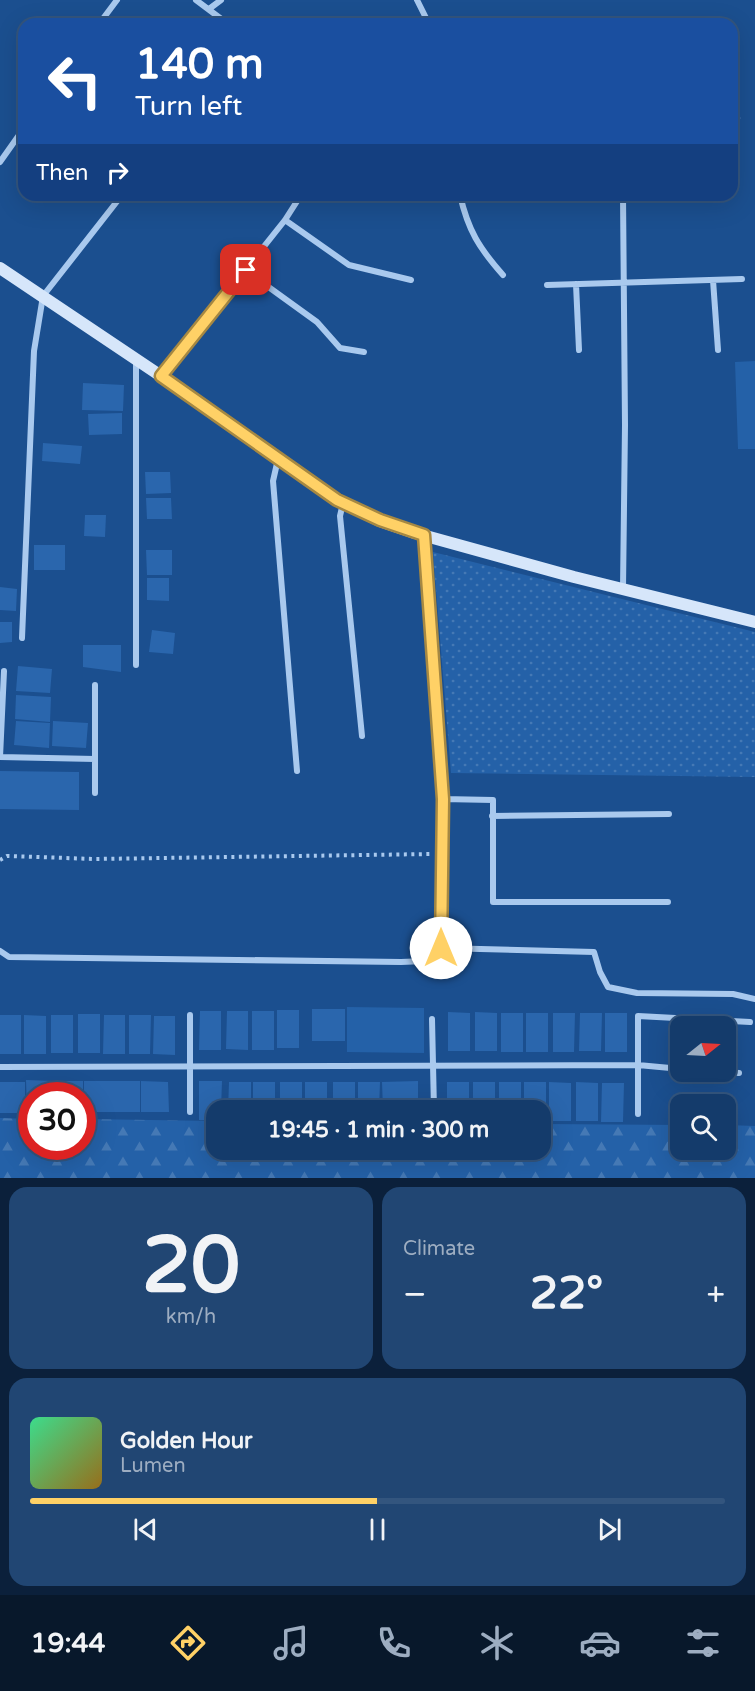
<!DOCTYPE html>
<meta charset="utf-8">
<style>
body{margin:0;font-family:"Varela Round",sans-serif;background:#214673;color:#f1f3f6;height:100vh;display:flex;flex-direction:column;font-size:22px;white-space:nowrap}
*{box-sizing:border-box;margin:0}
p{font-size:20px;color:#9dadc1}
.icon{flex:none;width:33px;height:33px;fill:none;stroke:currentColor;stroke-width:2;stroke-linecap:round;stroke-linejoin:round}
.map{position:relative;height:1178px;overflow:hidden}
.details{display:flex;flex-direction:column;gap:9px;padding:9px;background:#0b203b;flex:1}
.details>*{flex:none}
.banner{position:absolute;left:18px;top:18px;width:720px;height:183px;border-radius:18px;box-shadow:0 6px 24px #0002,0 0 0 2px #33557e;background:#1a4fa0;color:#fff;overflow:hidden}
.needle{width:39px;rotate:72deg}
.tools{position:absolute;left:670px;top:1016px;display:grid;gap:12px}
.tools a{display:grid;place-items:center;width:66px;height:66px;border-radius:12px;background:#143b6b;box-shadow:0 6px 24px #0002,0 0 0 2px #33557e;font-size:30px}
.speed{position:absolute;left:18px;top:1082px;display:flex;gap:12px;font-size:30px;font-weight:700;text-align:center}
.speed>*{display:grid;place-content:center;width:78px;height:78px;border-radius:50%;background:#143b6b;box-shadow:0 6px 24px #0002,0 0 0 2px #33557e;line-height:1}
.speed .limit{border:9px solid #d22;background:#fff;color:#111}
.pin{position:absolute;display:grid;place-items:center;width:51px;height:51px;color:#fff;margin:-26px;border-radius:12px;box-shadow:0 3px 9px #0006}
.me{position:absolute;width:66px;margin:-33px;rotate:0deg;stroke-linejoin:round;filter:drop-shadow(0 0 4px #0008)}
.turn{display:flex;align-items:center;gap:21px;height:126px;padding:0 18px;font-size:27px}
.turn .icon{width:78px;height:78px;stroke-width:2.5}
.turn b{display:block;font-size:42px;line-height:51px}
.then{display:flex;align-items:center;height:57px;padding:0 18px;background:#0003;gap:12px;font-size:22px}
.big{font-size:45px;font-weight:700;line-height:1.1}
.details .widget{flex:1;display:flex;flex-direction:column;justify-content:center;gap:9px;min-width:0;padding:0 21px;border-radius:18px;background:#214673}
.details .dial{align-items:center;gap:0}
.dial b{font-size:78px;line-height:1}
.song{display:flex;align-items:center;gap:18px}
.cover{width:72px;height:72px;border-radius:9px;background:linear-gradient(135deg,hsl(150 70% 55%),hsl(40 70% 35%))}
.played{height:6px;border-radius:3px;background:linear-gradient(90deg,#ffd166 50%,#33557e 50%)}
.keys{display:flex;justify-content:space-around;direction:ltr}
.heat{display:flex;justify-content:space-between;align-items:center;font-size:33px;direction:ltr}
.details .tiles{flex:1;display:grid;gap:9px;grid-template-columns:1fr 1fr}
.widget:last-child{grid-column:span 2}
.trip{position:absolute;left:206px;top:1100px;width:345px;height:60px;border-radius:18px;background:#143b6b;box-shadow:0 6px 24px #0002,0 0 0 2px #33557e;font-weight:700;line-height:60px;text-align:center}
.menu{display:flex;height:96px;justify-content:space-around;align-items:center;background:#08182b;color:#9dadc1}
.menu .icon{width:42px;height:42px}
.menu .active{color:#ffd166}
.menu b{font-size:27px;color:#f1f3f6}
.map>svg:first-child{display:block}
.grass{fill:url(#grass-dots)}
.forest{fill:url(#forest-firs)}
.green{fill:#2461a8}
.building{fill:#2a66ad}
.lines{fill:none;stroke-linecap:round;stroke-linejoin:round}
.path{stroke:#a9c9ee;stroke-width:4;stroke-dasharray:3 4.5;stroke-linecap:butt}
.lane{stroke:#a9c9ee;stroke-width:4.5}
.street{stroke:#a9c9ee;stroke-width:6}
.secondary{stroke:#d6e6fa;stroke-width:12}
.route-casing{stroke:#a68842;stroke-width:15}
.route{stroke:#ffd166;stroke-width:10}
</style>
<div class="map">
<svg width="755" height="1178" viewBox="0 0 755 1178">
<defs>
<pattern id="grass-dots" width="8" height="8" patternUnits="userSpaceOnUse" patternTransform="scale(1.5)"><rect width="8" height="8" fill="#2461a8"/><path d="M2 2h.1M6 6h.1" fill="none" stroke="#4579b5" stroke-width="1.8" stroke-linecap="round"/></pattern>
<pattern id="forest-firs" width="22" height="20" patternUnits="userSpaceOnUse" patternTransform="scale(1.5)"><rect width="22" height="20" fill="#2461a8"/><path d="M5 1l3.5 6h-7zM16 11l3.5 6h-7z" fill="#4579b5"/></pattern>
</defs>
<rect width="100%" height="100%" fill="#1b4f8f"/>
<path class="grass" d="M433,552L755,632V777L451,773Z"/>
<path class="forest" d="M0,1118L31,1119L32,1146H82L83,1119L216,1121V1149H540V1124L681,1125V1149H726V1125L755,1126V1178H0Z"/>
<path class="green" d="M755,361V449H738L735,362Z
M347,1007L424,1008V1053L347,1052Z"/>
<path class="building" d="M83,383L124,385L123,411L82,410Z
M122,413V434L89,435L88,414Z
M43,443L82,446L80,464L42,461Z
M145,472H170L171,493L146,494Z
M146,498H171L172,519H147Z
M85,515H106L105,537L84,536Z
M34,545H65V570H34Z
M146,550H172V575H147Z
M147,578H169V601L147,600Z
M0,587L17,589L16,611L0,610Z
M0,622H12V642L0,643Z
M152,630L175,633L173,654L149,652Z
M83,645H121V672L83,667Z
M18,666L52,669L50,693L16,691Z
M16,695L51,697L50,722L15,719Z
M16,721L50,723L49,748L14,745Z
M53,721L88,723L86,748L52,746Z
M0,771L79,772V810L0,809Z
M312,1009H345V1041H312Z
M277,1010H299V1048H277Z
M200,1011H221V1050H199Z
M227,1011H248V1050L226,1049Z
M252,1011H274V1050H252Z
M448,1012L470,1013V1051H448Z
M475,1012L497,1013V1051H475Z
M501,1013H523V1052H501Z
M526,1013H548V1052H526Z
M553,1013H575L574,1052H553Z
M580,1013H602L601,1051H579Z
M605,1013H627V1052H605Z
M78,1014H100V1053H78Z
M0,1015H21V1054H0Z
M24,1015L46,1016V1054H24Z
M51,1015H73V1053H51Z
M104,1015H125V1054H103Z
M129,1015H151L150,1054H129Z
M154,1016H175V1055L153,1054Z
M26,1080L54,1081V1095H32V1111H27Z
M56,1081H83V1095H56Z
M84,1081H140V1112H84Z
M141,1081L168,1082L169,1112H141Z
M199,1081H222L221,1110H216V1120H199Z
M418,1081V1110H383L382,1082Z
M0,1082H25V1113H0Z
M229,1082H251V1110H228Z
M253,1082H275V1110H253Z
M280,1082H302V1110H280Z
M305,1082H327V1110H305Z
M333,1082H355V1110H333Z
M358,1082H380L379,1110H358Z
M447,1082H469V1110H447Z
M473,1082H495V1110H473Z
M499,1082H521V1110H499Z
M524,1082H546V1121H540V1110H524Z
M549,1082L571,1083V1121H549Z
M576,1082L598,1083V1121H576Z
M602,1083H624L623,1122H601Z"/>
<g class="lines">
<path class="path" d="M0,860L7,856L95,859L432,854"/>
<path class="lane" d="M732,120L738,118"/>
<path class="street" d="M196,0L228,24
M417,0L429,24
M209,9L221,0
M99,24L117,0
M0,162L24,128
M460,195C468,230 479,248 503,275
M623,195L625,425L623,589
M285,220L349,265L411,280
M245,270L317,322L340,348L364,352
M713,280L718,350
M576,284L579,350
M547,285L742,279
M161,376L285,220L301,195
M278,459L273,481L297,771
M343,503L340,516L362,736
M424,536L443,799L441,948
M22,638L34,351L43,296L122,195
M136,665V361
M4,671L0,757L95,759
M95,685V793
M443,799L493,800V902H668
M492,816L669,814
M0,951L9,957L401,962L425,961L441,948L594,952L600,972L608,987L637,993L733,994L755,999
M432,1019L434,1110
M0,1067L638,1065L681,1069
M712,1071L739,1073
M190,1112V1015
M638,1114V1016L750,1022"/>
<path class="secondary" d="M0,268L161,376L337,500L380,521L415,533L574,577L755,622"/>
</g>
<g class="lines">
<defs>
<path id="route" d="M246,270L161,376L337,500L380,520L424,535L443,799L441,948"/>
</defs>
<use href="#route" class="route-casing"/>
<use href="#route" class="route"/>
</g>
</svg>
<div class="tools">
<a><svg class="needle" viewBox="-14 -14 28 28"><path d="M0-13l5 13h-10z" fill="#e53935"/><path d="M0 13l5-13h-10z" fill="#9dadc1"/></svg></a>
<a><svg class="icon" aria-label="search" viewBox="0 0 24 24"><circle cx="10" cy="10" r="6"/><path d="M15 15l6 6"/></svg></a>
</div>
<div class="speed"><div class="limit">30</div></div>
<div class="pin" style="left:246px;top:270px;background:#d93025"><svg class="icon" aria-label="arrive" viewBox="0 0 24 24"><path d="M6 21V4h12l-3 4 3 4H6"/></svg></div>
<svg class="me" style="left:441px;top:948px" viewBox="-20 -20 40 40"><circle r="19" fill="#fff"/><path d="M0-13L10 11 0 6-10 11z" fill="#ffd166"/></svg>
<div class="trip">19:45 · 1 min · 300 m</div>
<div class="banner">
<div class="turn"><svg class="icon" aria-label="left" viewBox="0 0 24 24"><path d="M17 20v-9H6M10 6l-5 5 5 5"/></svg><div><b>140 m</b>Turn left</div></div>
<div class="then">Then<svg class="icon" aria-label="right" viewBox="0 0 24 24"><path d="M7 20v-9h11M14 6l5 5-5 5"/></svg></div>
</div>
</div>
<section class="details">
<div class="tiles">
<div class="widget dial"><b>20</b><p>km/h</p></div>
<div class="widget"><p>Climate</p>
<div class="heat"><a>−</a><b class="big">22°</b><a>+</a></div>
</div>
<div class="widget">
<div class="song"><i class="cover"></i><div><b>Golden Hour</b><p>Lumen</p></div></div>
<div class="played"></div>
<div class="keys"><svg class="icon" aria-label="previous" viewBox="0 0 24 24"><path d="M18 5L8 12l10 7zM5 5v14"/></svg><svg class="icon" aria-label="pause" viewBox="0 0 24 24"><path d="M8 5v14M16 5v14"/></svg><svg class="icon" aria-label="next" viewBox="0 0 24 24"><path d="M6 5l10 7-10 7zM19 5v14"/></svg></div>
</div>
</div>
</section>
<nav class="menu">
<b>19:44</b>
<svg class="icon active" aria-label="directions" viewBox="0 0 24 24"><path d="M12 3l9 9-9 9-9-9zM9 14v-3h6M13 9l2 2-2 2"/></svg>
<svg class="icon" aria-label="music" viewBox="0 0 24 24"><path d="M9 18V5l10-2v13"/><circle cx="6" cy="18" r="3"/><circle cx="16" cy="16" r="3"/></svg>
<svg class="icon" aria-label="phone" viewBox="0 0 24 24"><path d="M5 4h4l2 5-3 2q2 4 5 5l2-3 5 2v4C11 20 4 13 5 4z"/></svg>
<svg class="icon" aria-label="climate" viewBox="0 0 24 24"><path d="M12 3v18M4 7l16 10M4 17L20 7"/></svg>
<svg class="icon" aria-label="car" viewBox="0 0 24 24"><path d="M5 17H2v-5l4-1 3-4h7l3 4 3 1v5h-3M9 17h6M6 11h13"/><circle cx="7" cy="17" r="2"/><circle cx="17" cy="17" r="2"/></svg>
<svg class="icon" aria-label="filters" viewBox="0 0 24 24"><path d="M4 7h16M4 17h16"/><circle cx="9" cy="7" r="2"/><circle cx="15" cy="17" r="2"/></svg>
</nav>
